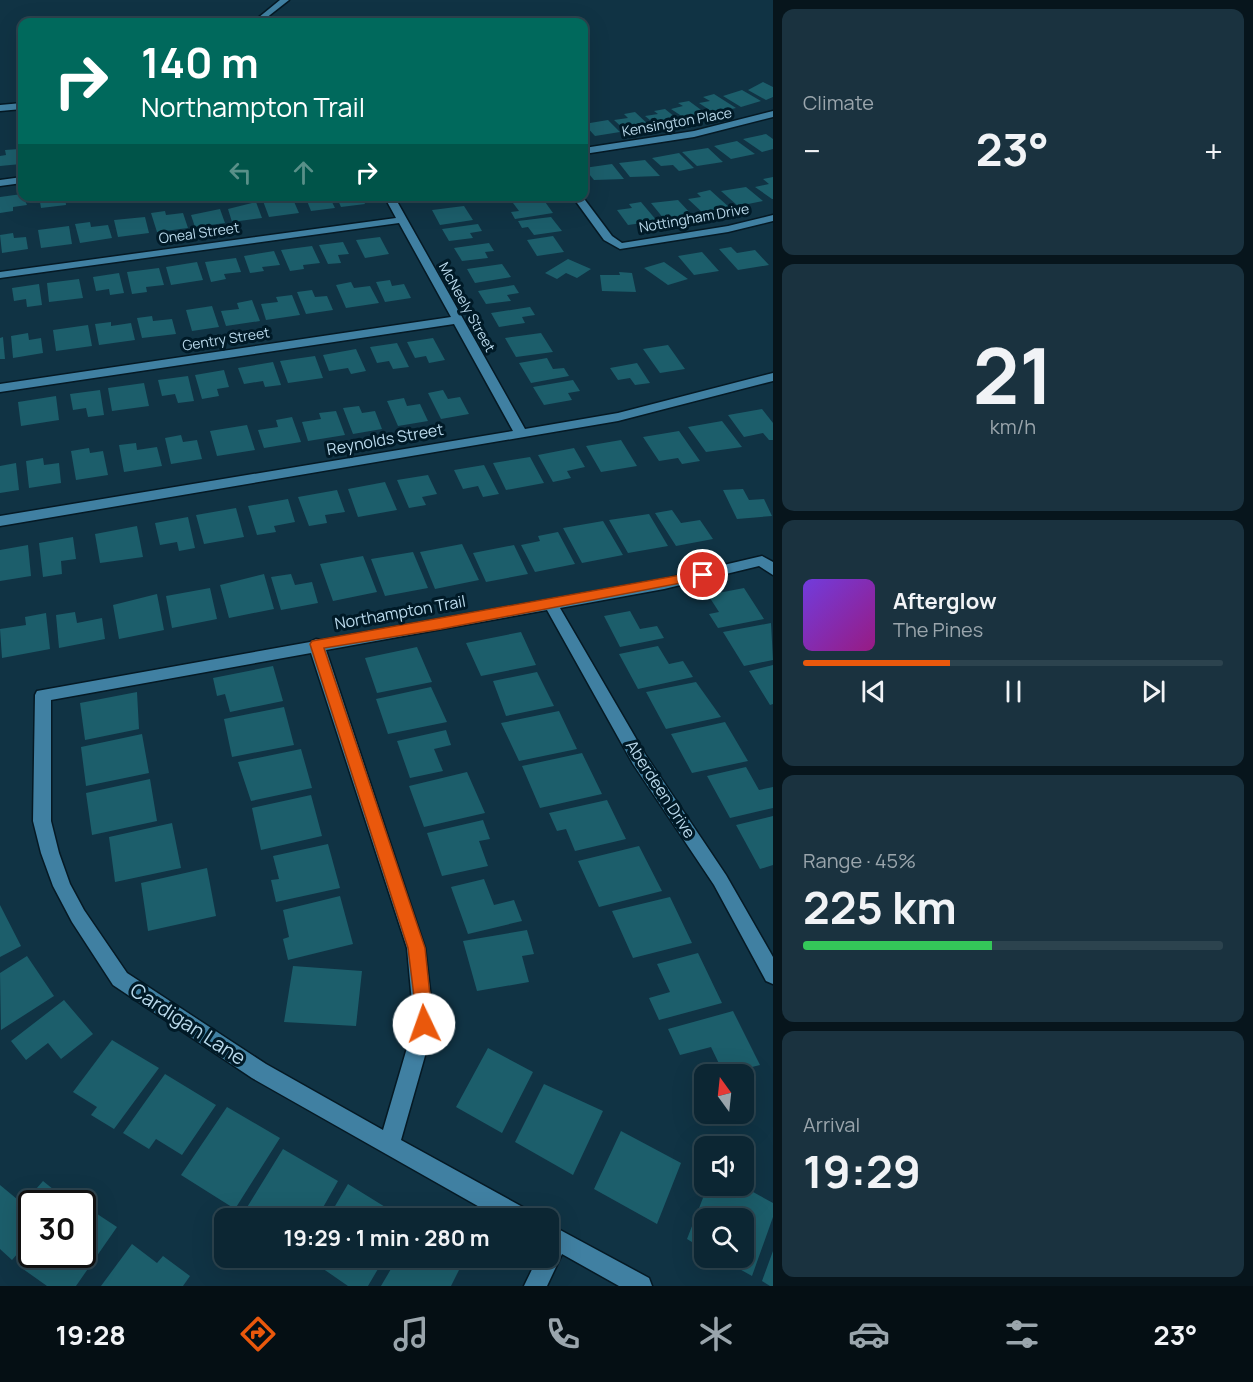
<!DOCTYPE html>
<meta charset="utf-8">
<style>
body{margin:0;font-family:Manrope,sans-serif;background:#1a323f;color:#f1f3f6;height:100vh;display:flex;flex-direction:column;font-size:22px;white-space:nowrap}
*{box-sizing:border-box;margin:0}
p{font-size:20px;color:#9aa5ac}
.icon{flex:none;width:33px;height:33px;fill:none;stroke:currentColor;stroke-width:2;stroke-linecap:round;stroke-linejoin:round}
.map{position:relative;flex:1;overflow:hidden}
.drawer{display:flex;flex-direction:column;gap:9px;padding:9px;background:#07151c;width:480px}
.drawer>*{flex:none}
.guide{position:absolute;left:18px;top:18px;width:570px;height:183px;border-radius:12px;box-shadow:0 6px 24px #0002,0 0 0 2px #2c434e;background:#00695c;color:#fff;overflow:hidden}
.needle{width:39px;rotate:345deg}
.controls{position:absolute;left:694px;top:1064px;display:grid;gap:12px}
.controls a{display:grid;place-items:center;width:60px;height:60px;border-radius:12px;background:#0c2633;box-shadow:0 6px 24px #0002,0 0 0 2px #2c434e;font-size:30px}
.speed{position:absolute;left:18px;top:1190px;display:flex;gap:12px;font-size:30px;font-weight:700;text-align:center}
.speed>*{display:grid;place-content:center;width:78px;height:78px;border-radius:50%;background:#0c2633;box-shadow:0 6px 24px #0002,0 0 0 2px #2c434e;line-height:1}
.speed .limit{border:3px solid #111;border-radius:9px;background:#fff;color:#111}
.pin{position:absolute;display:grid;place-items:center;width:51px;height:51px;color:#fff;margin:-26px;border:3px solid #fff;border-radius:50%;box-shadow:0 2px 6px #0007}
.me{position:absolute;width:66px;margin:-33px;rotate:357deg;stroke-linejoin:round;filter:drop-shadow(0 0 4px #0008)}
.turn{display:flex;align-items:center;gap:21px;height:126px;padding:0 24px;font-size:27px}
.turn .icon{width:78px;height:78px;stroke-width:2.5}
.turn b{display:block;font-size:42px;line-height:51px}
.lanes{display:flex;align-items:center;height:57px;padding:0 24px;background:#0003;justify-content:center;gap:30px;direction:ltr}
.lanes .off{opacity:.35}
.big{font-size:45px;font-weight:700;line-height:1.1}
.drawer .widget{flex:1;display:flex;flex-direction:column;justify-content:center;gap:9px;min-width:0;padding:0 21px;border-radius:12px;background:#1a323f}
.drawer .dial{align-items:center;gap:0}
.dial b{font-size:78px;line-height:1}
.song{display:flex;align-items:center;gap:18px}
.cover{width:72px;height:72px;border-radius:9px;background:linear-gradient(135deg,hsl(260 70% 55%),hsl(310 70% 35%))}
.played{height:6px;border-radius:3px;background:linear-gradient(90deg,#ea580c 35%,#2c434e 35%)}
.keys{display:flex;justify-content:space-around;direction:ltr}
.heat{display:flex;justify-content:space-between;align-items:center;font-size:33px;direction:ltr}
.charge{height:9px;border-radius:4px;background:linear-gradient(90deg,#34c759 45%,#2c434e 0)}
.trip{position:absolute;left:214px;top:1208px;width:345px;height:60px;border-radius:12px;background:#0c2633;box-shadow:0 6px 24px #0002,0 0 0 2px #2c434e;font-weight:700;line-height:60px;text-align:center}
.tab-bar{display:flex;height:96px;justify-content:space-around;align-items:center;background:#050f14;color:#9aa5ac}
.tab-bar .icon{width:42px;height:42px}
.tab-bar .on{color:#ea580c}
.tab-bar b{font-size:27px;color:#f1f3f6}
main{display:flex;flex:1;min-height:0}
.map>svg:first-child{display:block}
.building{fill:#1c5e6b}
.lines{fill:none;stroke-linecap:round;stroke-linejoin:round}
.minor-casing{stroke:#051924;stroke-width:3}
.secondary-casing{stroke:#051924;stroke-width:3}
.minor{fill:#4080a2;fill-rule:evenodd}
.secondary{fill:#4080a2;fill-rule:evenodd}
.route{fill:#ea580c;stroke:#983908;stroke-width:1.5}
.labels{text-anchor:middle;stroke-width:6;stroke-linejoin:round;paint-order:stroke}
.far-street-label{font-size:14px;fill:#b9d9eb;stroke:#001a27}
.street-label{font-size:16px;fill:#b9d9eb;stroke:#001a27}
.near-street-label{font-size:20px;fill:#b9d9eb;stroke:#001a27}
</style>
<main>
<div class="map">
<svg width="773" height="1286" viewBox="0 0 773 1286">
<rect width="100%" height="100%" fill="#103344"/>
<path class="building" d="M763,82L773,87V97L766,100L748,90Z
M742,90L761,101L741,107L723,96Z
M714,94L736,108L714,113L699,103L710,101L703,97Z
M689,101L708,115L686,119L671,109L683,106L678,103Z
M665,109L680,121L656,125L645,116L658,114L654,111Z
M635,112L651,127L626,131L614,120L628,118L624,114Z
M608,120L620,132L595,136L584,124Z
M766,134L773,139V149L762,152L743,139Z
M737,141L755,154L731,159L714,146Z
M708,148L723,162L697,166L682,152Z
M19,149L21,164L0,166V156L6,155L5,150Z
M679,153L694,168L679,171L673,165L661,166L652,158Z
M645,160L660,176L630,177L619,163Z
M612,164L624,179L594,180L584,168Z
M773,177V199H772L755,187L769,184L763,179Z
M746,187L763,201L738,206L721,191Z
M710,190L730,208L703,213L688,199L701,197L697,193Z
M22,194L27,205L13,207V211L0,213V197Z
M39,196H65L66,205L41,208Z
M72,196H103L104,199L73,203Z
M305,196H329L335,208L311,211Z
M336,196H361L365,204L341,207Z
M424,196H450L452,200L428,203Z
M292,197L299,213L269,217L263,201Z
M543,199L553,213L515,219L511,212L519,211L513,203Z
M678,200L692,215L664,219L651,203Z
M256,202L262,218L232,222L228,209Z
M641,202L657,221L628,225L617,210L632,208L629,204Z
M464,206L473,220L440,225L432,210Z
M220,209L225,223L195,227L191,215Z
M165,211L166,215L183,213L188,228L157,232L151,213Z
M145,217L149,233L118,237L114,220Z
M551,217L562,231L534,235L528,227L522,228L518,221Z
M90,222L91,227L108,225L112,238L80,243L75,224Z
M478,224L482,231L470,233L473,238L449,241L442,229Z
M69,226L72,244L41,248L38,230Z
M13,233L14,238L26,237L28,249L2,253L0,235Z
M553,236L564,252L537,256L527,240Z
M380,237L389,254L365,258L356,240Z
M343,242L349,254L338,255L341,263L328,264L319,245Z
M489,243L494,251L485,252L488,258L462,261L454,248Z
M312,246L320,263L303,265L304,269L290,271L281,250Z
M731,247L737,253L755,250L769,265L738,270L719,249Z
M274,251L280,265L262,267L264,271L250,273L244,256Z
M702,252L719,271L694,275L678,256Z
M236,258L241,272L224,274L226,279L211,282L205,262Z
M568,259L591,269L577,278L566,273L557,279L545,273Z
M197,262L203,280L171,285L166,267Z
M664,262L688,279L668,285L644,268Z
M502,264L511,277L475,283L467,269Z
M159,268L164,285L146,287L147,292L132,294L127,272Z
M619,272L632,273L636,292L602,291L600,275H620Z
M119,273L124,293L110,295L109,289L96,291L93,277Z
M79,279L83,298L49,302L47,283Z
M390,280L392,286L404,284L411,298L385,302L376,282Z
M351,282L354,288L370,286L379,303L346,308L336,285Z
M39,284L42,305L27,307L26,299L14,301L12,288Z
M514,285L519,293L507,295L511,301L486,304L478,291Z
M312,290L315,297L327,296L333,310L306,314L297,292Z
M292,295L300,315L266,320L261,304L278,302L276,297Z
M252,300L260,321L226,326L221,311L239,309L237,303Z
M212,306L219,327L192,331L186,310Z
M530,307L535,315L522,317L525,323L499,327L491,313Z
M152,316L153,321L172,319L176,334L142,338L137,318Z
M111,322V326L131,323L135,340L99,345L95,324Z
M88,325L92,346L56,351L53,330Z
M28,333L29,340L41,338L43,353L13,358L11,336Z
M541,333L553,352L516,357L505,338Z
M3,337L5,359H0V338Z
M433,338L445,360L429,363L426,356L415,358L407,342Z
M397,343L409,367L393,369L389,361L377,363L370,347Z
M668,345L685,369L660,373L643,349Z
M356,349L366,371L351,374L348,368L329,371L323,355Z
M315,356L323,378L288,383L280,361Z
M547,358L553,369L564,368L569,376L531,383L519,363Z
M273,362L281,385L265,387L263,381L244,384L238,368Z
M637,363L650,383L635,385L630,378L618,380L610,368Z
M224,370L229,387L217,389L219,396L202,399L195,375Z
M188,376L194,401L178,403L175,394L162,396L158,380Z
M573,380L580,391L568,393L572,400L544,405L533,387Z
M144,383L149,406L112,411L108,388Z
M100,390L104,415L88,417L86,408L73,410L70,394Z
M443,390L448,399L460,397L469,414L441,419L428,393Z
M56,396L59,420L21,426L18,402Z
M404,398L407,406L420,404L428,421L398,426L387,401Z
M359,406L362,413L375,411L382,429L353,434L343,408Z
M762,409L773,423V440H769L763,433L744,437L728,415Z
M336,411L345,435L308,441L302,422L321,419L319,413Z
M292,417L301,442L264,448L258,430L278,427L276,420Z
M722,421L742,447L706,452L688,427Z
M247,425L255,450L217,456L210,431Z
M679,431L700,461L682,464L678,458L659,461L643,437Z
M181,435L183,442L197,440L202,459L171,464L165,438Z
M621,440L637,466L601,472L586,446Z
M136,443L137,450L157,447L162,466L124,472L119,445Z
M89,448L90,453L103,451L108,475L76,480L71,451Z
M574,448L585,467L567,471L571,478L553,482L538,455Z
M530,457L544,483L506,490L493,463Z
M43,458L44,465L59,463L61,483L29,488L26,461Z
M16,463L19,490L0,493V466Z
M484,465L499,494L483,497L478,486L463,489L454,470Z
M428,475L437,494L422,497L426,505L409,508L397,480Z
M385,482L397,510L358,517L348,489Z
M743,489L749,500L764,499L772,516L737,519L723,490Z
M337,490L345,512L325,515L327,523L309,526L298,497Z
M288,499L295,522L274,526L276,532L257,535L248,506Z
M236,508L244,537L204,544L196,515Z
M672,510L681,523L700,520L713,539L676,546L655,513Z
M649,514L668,546L628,553L609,520Z
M188,517L195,548L179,551L177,542L160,545L155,523Z
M603,521L623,555L582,563L563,528Z
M137,526L143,557L100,563L95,534Z
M558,532L575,564L535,572L521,545L540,541L538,536Z
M73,537L76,559L61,561L62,574L43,577L39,543Z
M462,544L479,580L435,589L420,552Z
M28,545L31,576L0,581V550Z
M514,545L528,574L486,582L473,553Z
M413,552L428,588L385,596L371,559Z
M363,556L377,592L333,601L320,564Z
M264,574L274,609L229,618L220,585Z
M291,574L295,585L312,582L318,603L281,610L271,577Z
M210,588L217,619L172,628L166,596Z
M744,588L764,619L718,628L709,614L719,612L708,595Z
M157,594L164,630L119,639L113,605Z
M630,611L640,629L657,626L664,638L620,647L604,616Z
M75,612L77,623L102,618L105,639L59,648L56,615Z
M46,613L50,649L2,658L0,629L26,625L25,617Z
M771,623L773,660L744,666L723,632Z
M521,632L536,665L481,676L466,643Z
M658,646L669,664L683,661L693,677L638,689L619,654Z
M417,647L432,682L377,693L365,658Z
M773,665V704L770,705L749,671Z
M273,666L283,701L230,712L225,694L217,696L213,678Z
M537,672L554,706L506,716L493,681Z
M696,682L721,717L666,729L646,692Z
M431,687L447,722L388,734L376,699Z
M137,692L139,729L85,740L80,703Z
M284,707L294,745L232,757L224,719Z
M559,711L577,749L519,761L501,723Z
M725,722L748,761L692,773L671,734Z
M446,730L451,745L434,749L443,771L410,778L397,741Z
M142,734L149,773L86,786L81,747Z
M301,749L312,788L251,801L238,762Z
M582,753L602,794L540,808L522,766Z
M746,767L759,790L773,787V808L730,818L707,776Z
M467,772L485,813L424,827L409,786Z
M150,779L157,821L92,835L86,793Z
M311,795L322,836L261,850L252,808Z
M607,800L626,839L575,851L566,829L557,831L549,813Z
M773,816V865L760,869L736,825Z
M483,820L490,839L479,841L488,866L442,876L427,833Z
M172,823L181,868L115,882L109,837Z
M328,844L340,888L276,902L271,880L279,879L273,856Z
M639,846L662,891L599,907L578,861Z
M207,868L216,916L148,931L141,883Z
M484,879L494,905L514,900L522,921L468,934L451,887Z
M340,896L353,944L288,960L283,939L289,937L283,910Z
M670,897L692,943L633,958L612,911Z
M0,905L21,946L0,957Z
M527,930L534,954L522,956L529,982L477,991L463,941Z
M698,953L722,1003L659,1020L649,998L670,992L657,964Z
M27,956L54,996L1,1030L0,973Z
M293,966L362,971L356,1026L284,1022Z
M64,1000L93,1034L61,1059L48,1043L26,1060L11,1041Z
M733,1011L760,1065L724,1074L711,1047L680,1055L668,1029Z
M112,1040L159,1068L114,1129L91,1115L97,1107L73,1092Z
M488,1048L533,1072L502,1133L456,1107Z
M165,1074L216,1105L182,1155L156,1139L149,1149L123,1133Z
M544,1084L603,1111L573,1175L515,1142Z
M227,1107L280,1138L235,1209L181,1175Z
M621,1131L681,1163L657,1224L594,1189Z
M283,1149L338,1181L317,1218H243L241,1217Z
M43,1181L64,1198L60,1203H32V1237L12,1260L0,1249V1185L23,1204Z
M348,1184L403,1218H328Z
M708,1185H729L742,1192L744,1187L773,1203V1217L752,1276L718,1257H744V1218H705V1250L687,1239Z
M82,1204L117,1227L76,1286H47L23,1269L33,1254H82Z
M132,1244L157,1263L163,1256L190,1276L183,1286H101Z
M773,1251V1286H770L762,1281Z
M306,1257H385L368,1286H348Z
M398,1257H451L462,1264L451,1286H381Z"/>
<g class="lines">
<defs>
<path id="minor" d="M773,111V117L694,137L584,154V148L694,131Z
M22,177V183L0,186V180Z
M384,196H394L525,429L618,413L773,373V381L618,421L0,526V516L513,431L454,324L0,392V384L451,317L399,223L0,278V272L396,218Z
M572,196H582L612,236L622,243L728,226L773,215V221L728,232L620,249L604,240Z
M762,556L773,562V575L759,566L664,589L560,608L645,754L726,875L773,957V984L766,981L714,885L633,764L547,610L326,650L425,948L434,1024L401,1140L528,1210L531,1218H499L252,1078L113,985L72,922L53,886L41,853L33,821L35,695L37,691L310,642L316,639L321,640L664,579ZM311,653L407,948L414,1024L383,1130L266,1064L127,973L84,910L70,884L59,853L51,821V700Z
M549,1224L649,1278L652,1286H619L562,1254L547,1286H524L538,1257H549Z"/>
<path id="secondary" d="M280,0H289L261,22H253Z
M22,103V109L0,111V105Z"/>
</defs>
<use href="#minor" class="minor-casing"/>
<use href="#secondary" class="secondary-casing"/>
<use href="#minor" class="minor"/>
<use href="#secondary" class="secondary"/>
</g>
<path class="route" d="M703,571L707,572V578L441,629L324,648L425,948L433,1024L430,1029L424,1032L418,1029L408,948L310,644L312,641Z"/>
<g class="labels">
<g class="far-street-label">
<text transform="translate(677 122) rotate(-10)" y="5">Kensington Place</text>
<text transform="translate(694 218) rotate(-10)" y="5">Nottingham Drive</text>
<text transform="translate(199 233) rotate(-8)" y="5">Oneal Street</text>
<text transform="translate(467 307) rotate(61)" y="5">McNeely Street</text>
<text transform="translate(226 339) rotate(-9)" y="5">Gentry Street</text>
</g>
<g class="street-label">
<text transform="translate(385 439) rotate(-10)" y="6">Reynolds Street</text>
<text transform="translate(400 612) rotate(-10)" y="6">Northampton Trail</text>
<text transform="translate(661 789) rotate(57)" y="6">Aberdeen Drive</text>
</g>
<g class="near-street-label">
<text transform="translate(188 1024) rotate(33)" y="7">Cardigan Lane</text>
</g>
</g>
</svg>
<div class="controls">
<a><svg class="needle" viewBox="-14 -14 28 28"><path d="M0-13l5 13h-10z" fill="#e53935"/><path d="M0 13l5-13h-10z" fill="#9aa5ac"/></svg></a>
<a><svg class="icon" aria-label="sound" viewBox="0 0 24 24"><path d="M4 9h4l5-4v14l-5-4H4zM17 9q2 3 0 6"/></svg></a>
<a><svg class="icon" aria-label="search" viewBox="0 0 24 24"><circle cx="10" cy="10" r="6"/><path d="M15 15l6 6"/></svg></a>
</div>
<div class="speed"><div class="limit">30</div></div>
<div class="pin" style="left:703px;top:575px;background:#d93025"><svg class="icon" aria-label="arrive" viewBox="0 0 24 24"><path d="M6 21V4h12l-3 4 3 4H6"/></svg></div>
<svg class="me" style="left:424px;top:1024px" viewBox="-20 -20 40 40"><circle r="19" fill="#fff"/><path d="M0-13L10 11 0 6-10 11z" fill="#ea580c"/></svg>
<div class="trip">19:29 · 1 min · 280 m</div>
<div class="guide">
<div class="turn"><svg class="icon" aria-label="right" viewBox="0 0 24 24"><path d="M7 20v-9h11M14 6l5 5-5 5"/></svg><div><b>140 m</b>Northampton Trail</div></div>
<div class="lanes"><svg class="icon off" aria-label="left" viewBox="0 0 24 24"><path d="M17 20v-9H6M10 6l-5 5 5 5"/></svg><svg class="icon off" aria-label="ahead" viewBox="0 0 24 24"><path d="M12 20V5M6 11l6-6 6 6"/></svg><svg class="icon" aria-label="right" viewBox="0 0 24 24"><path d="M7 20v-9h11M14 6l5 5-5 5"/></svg></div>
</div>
</div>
<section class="drawer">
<div class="widget"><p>Climate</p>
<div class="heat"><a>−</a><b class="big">23°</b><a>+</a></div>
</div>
<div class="widget dial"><b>21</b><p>km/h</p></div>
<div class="widget">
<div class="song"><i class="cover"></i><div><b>Afterglow</b><p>The Pines</p></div></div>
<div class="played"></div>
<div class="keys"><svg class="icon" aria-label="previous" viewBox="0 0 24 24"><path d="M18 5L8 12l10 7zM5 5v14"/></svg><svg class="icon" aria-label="pause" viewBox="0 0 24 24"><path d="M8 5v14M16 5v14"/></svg><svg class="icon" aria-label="next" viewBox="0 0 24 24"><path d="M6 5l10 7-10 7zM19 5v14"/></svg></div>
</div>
<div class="widget"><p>Range · 45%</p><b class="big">225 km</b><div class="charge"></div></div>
<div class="widget"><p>Arrival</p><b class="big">19:29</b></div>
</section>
</main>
<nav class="tab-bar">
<b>19:28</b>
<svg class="icon on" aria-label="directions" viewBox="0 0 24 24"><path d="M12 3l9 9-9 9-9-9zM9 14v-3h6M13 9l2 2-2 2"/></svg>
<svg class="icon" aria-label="music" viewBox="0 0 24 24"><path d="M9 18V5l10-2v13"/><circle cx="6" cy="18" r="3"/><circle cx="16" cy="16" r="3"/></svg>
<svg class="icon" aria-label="phone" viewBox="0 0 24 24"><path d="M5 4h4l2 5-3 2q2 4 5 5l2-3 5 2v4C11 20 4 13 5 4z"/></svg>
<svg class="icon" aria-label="climate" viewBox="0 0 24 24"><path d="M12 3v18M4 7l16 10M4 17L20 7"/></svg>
<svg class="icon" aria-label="car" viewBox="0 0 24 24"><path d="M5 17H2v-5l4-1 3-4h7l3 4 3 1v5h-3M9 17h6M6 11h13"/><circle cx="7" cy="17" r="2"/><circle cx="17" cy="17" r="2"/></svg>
<svg class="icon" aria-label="filters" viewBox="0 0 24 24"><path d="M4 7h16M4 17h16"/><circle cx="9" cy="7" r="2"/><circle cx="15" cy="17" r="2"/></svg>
<b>23°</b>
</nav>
